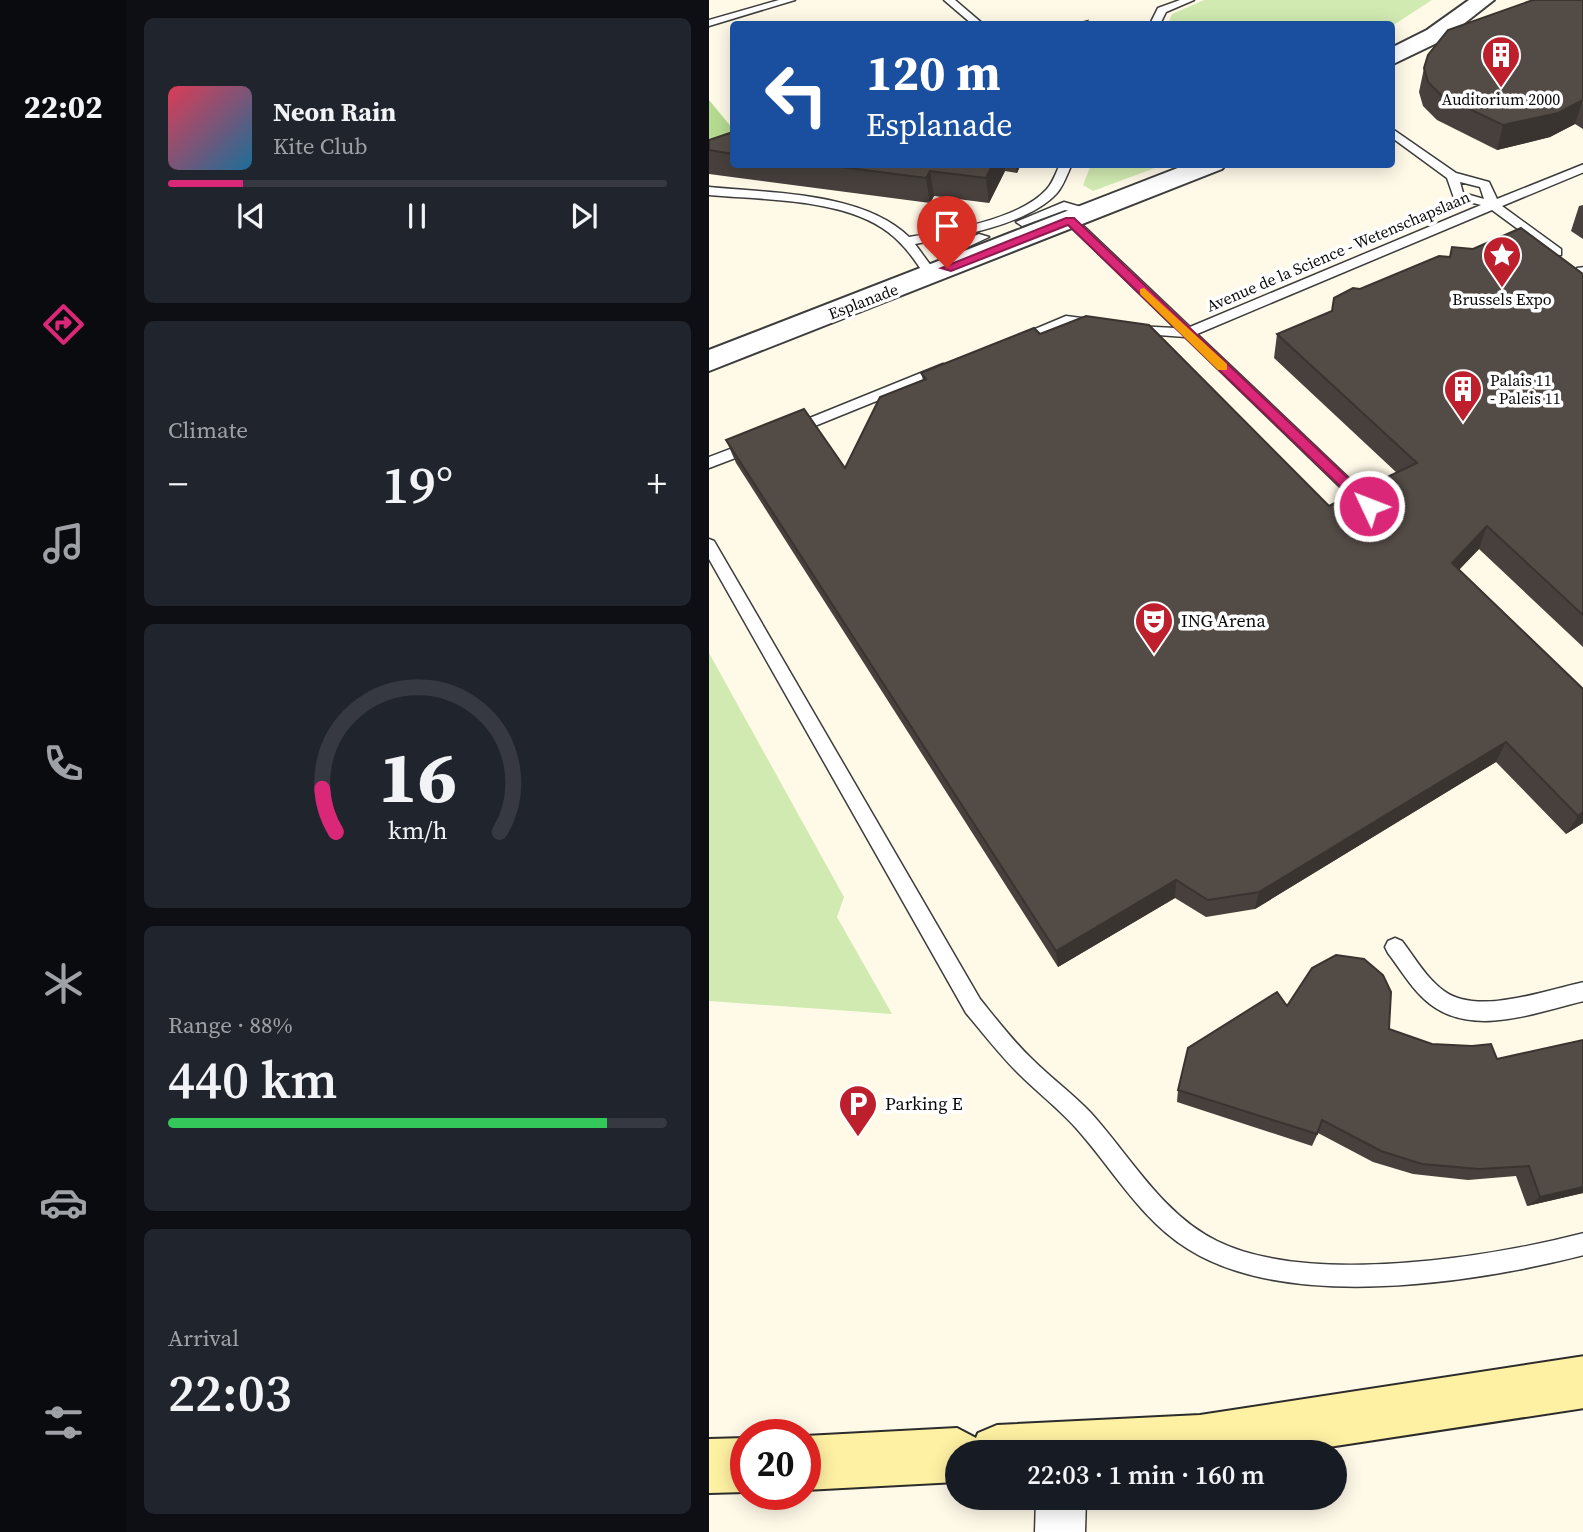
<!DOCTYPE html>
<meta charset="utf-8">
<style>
body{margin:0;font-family:"Source Serif 4",serif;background:#20242c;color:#f1f3f6;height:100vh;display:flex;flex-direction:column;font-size:26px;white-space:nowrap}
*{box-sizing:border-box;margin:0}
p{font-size:23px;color:#9ea1a6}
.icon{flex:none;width:38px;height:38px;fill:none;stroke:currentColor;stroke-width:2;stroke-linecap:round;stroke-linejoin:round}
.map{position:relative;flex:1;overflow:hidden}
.side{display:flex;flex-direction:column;gap:18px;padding:18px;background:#0d0f14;width:583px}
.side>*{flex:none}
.top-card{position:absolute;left:21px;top:21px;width:665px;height:147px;border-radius:7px;box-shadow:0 4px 18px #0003;background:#1a4fa0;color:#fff;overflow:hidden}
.speed{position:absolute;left:21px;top:1419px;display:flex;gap:14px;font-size:35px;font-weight:700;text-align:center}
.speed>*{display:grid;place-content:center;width:91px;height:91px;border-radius:50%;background:#171b24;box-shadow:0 4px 18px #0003;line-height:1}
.speed .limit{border:10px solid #d22;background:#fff;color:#111}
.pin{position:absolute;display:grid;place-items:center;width:60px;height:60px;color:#fff;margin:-72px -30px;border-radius:50% 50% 50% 0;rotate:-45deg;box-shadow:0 0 7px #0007}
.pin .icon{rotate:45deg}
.me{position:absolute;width:77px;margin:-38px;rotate:313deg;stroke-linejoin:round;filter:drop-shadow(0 0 5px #0008)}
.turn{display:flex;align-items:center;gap:24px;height:147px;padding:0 21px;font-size:32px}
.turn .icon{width:91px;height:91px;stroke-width:2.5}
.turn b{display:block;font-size:49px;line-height:60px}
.big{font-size:52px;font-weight:600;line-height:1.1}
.side .tile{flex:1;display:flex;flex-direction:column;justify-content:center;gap:10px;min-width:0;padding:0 24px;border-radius:10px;background:#20242c}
.side .dial{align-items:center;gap:0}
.dial svg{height:182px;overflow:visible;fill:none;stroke:#363941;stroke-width:7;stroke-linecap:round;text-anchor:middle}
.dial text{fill:#f1f3f6;stroke:none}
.song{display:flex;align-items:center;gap:21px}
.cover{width:84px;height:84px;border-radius:10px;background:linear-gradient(135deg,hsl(350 70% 55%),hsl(200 70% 35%))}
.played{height:7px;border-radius:4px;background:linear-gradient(90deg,#db2777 15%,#363941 15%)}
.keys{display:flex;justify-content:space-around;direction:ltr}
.heat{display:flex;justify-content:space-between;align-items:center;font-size:38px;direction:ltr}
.charge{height:10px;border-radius:5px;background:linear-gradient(90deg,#34c759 88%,#363941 0)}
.trip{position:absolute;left:236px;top:1440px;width:402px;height:70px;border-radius:35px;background:#171b24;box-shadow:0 4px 18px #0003;font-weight:600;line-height:70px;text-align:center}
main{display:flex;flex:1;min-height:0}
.dock{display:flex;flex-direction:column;width:126px;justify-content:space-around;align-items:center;background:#090b0e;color:#9ea1a6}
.dock .icon{width:49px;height:49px}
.dock .on{color:#db2777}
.dock b{font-size:32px;color:#f1f3f6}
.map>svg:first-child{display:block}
.green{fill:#d1eab1}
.forest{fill:#b5db90}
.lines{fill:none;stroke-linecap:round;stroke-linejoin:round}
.service-casing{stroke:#3d3d3d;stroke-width:3}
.minor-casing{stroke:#3d3d3d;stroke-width:3}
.tertiary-casing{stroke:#3d3d3d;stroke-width:4}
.secondary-casing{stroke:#2c2c2c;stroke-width:4}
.service{fill:#fff;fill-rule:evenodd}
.minor{fill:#fff;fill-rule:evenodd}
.tertiary{fill:#fff;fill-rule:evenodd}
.secondary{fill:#fff1a3;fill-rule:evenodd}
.wall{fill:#47403c}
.shaded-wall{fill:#3a3431}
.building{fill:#534b46;stroke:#3a3431;stroke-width:2}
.route{fill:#db2777;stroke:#8e194d;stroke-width:2}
.slow{fill:#f59e0b}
.labels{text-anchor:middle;stroke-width:7;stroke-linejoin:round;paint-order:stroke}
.far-poi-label{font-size:16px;fill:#0a0a0a;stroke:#fff}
.far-street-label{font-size:16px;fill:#0a0a0a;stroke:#fff}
.poi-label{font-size:18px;fill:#0a0a0a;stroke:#fff;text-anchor:start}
</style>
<main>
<nav class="dock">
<b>22:02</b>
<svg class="icon on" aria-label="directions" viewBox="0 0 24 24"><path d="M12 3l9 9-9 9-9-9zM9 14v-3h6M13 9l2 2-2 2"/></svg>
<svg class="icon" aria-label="music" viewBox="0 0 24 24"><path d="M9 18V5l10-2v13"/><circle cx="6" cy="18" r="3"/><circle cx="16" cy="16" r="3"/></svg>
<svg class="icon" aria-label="phone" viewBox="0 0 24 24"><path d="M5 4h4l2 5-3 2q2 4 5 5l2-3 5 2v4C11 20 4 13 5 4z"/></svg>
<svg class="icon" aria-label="climate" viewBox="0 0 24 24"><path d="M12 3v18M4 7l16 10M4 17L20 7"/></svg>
<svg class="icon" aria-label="car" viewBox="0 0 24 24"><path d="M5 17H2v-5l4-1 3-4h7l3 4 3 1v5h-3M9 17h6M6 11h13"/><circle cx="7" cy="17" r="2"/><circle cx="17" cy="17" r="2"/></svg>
<svg class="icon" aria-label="filters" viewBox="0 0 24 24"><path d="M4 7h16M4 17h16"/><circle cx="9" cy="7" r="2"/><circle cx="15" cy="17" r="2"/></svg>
</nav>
<section class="side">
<div class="tile">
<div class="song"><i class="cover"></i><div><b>Neon Rain</b><p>Kite Club</p></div></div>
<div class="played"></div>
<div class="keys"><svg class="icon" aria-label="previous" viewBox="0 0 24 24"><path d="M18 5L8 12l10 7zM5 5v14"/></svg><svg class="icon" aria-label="pause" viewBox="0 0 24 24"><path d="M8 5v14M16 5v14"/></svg><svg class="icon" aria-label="next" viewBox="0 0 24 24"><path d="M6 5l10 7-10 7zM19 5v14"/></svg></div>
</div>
<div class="tile"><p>Climate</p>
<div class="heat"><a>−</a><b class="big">19°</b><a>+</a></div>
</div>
<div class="tile dial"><svg viewBox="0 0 100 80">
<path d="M14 69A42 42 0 1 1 86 69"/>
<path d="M14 69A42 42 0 0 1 8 50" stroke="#db2777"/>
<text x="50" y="56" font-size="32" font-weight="700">16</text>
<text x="50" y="72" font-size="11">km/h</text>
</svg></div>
<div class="tile"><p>Range · 88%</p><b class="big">440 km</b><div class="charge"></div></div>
<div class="tile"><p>Arrival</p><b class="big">22:03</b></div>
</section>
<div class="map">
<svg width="875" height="1532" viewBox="0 0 875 1532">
<rect width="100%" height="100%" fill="#fffae8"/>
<path class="green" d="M495,0H723L683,26L459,24L463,14Z
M382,165V164L454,165L384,191L374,185Z
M0,653L135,897L128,917L183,1014L0,1001Z"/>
<path class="forest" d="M0,100L24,129V133L0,148Z"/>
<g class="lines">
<defs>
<path id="service" d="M70,0H86L0,26V20Z
M235,0H246L274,24H263Z
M471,0H485L457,12L451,24H441L449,8Z
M682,128L747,173L780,182L788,199L875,164V172L793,206L852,249V255H844L783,210L488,334L665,502L668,506L665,510H655L476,337L422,333V327L427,326L466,328L355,220L365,217L481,327L772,205L745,198L738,178L682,137ZM751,182L771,187L775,199L754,193Z
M351,164H363C358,174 355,185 348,193C319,225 247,237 206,244L228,274L222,278L217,277C206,260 195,244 179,232C134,198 54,200 0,195V187C61,193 154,192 200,237C240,231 310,220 338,189C344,182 347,173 351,164Z
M355,202L389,212L383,216L356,210L313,226L307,222Z
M270,234L280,237L252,250L242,271H234L232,268L243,245Z
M875,267V276L868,274V268Z
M357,316L388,320L395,324L388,328L358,324L309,343L302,339Z
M234,364L239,366V372L86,434L81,436L74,431L76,428Z
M45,440L52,445L50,449L0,468V457Z
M0,539L5,541L271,999C288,1020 304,1041 323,1059C342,1078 364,1094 382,1113C421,1156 454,1215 508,1241C600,1286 778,1258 875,1233V1255C765,1283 579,1312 479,1249C432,1220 403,1168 367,1128C349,1108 328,1092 309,1073C290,1054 274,1033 257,1013L0,559Z
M686,938L693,941C706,958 718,979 735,991C769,1016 837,990 875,982V1001C827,1012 765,1038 721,1004C704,991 692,970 679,953L676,947L679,941Z"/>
<path id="minor" d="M327,1498H377L376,1532H326Z"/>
<path id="tertiary" d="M760,0H785L734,40L682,65V48L718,30Z
M479,164H517L513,169L0,371V350Z"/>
<path id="secondary" d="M875,1356V1408L587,1452H248V1482L96,1490V1436L248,1428L267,1438L269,1433L288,1425L491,1415Z
M37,1438V1492L0,1493V1439Z"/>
</defs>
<use href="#service" class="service-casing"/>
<use href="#minor" class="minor-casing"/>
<use href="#tertiary" class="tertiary-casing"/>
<use href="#secondary" class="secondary-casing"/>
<use href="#service" class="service"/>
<use href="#minor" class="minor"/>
<use href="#tertiary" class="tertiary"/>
<use href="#secondary" class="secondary"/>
</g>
<path class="wall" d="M874,0V129L866,124L841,137L788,150L728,120L714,106L710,92L715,68Z
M24,123V164H312L308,173L296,171L280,203L225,196L221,203L0,174V140L23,133L21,125Z
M874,205V239L862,231L870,206Z
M874,274V647L770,549L750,570L874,823L857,834L787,762L546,909L497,917L466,898L349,967L27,463L17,440L136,468L214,380L212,373L331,334L620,506L670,490L672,488L674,479L688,473L565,358L568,334L623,311L651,289Z
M578,1006L680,1029L723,1044L788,1059L874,1040V1193L818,1206L807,1176L759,1180L704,1174L664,1162L609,1133L603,1146L468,1102L469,1090Z"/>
<path class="shaded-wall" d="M874,100L866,124L841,137L788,150L794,125Z
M284,164H295L296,171L280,203L277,178Z
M307,164H312L308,173Z
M221,171L225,196L221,203L217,178Z
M778,526L770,549L735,585L743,563Z
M797,742L787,762L546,909L550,892Z
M874,812V823L857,834L869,816Z
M467,880L466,898L349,967L347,951Z
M874,1187V1193L818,1206L831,1197Z"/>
<path class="building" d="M824,0H874V100L849,113L794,125L733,96L719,82L715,68L719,55L739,30Z
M378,21L376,24H366Z
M24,132V154L0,150V140Z
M109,164H284L277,178L221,171L217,178Z
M812,228L874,274V615L778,526L743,563L874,689V812L869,816L797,742L550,892L499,900L467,880L347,951L17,440L95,409L136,468L171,397L217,379L212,373L325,328L331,334L377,316L440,325L620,506L657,487L670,490L676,484L674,479L708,463L568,334L623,311L625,298L644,288L651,289L730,256L741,257L743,247L764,249Z
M627,955L655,959L674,975L682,992L680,1029L723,1044L763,1046L782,1044L788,1059L874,1040V1187L831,1197L820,1166L770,1169L713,1164L672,1151L613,1120L608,1134L469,1090L479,1048L568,992L578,1006L603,968Z"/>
<path class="route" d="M357,218H365L665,503V510H656L359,225L242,271L232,268Z"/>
<path class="slow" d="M435,288L518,364V370H509L431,294V289Z"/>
<defs>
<symbol id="building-pin" viewBox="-11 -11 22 30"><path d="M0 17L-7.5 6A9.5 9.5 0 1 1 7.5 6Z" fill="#be1f2c" stroke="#fff"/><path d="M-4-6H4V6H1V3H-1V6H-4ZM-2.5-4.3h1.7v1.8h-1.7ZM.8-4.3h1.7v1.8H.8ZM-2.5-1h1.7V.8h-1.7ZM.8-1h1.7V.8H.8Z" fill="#fff"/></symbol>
<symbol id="sight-pin" viewBox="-11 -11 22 30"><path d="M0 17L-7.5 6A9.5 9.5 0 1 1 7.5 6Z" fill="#be1f2c" stroke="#fff"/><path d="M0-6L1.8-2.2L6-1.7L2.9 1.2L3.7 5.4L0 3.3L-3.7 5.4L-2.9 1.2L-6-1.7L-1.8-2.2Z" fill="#fff"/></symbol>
<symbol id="theatre-pin" viewBox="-11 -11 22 30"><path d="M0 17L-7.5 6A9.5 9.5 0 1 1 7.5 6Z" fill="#be1f2c" stroke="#fff"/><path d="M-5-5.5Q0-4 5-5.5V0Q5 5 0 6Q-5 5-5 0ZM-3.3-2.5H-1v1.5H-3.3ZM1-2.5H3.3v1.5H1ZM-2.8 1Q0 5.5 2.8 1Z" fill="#fff"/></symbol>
<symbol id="parking-pin" viewBox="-11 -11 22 30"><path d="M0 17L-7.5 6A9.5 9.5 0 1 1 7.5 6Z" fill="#be1f2c" stroke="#fff"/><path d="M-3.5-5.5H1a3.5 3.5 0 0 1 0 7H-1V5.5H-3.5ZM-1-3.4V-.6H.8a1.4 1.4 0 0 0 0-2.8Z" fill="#fff"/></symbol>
</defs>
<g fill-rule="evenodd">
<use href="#building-pin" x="770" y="33" width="44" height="60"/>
<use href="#sight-pin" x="771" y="233" width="44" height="60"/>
<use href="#building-pin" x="732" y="367" width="44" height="60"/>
<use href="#theatre-pin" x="423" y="599" width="44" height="60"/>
<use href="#parking-pin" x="127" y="1082" width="44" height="60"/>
</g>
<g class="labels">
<g class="far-poi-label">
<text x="792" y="105">Auditorium 2000</text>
<text x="793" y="305">Brussels Expo</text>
<text x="781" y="386" text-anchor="start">Palais 11<tspan x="781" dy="18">- Paleis 11</tspan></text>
</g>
<g class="far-street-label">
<text transform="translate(629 251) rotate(-23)" y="6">Avenue de la Science - Wetenschapslaan</text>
<text transform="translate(154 301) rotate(-21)" y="6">Esplanade</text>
</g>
<g class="poi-label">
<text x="472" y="627">ING Arena</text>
<text x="176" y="1110">Parking E</text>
</g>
</g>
</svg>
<div class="speed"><div class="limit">20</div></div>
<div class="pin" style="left:238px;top:268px;background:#d93025"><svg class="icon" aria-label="arrive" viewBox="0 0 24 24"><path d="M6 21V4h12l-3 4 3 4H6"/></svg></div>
<svg class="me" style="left:660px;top:506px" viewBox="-20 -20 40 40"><circle r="17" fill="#db2777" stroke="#fff" stroke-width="3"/><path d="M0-11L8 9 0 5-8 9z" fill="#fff"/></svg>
<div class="trip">22:03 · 1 min · 160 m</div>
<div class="top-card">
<div class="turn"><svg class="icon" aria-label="left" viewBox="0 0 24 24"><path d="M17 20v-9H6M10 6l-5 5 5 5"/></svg><div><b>120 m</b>Esplanade</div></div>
</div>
</div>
</main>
